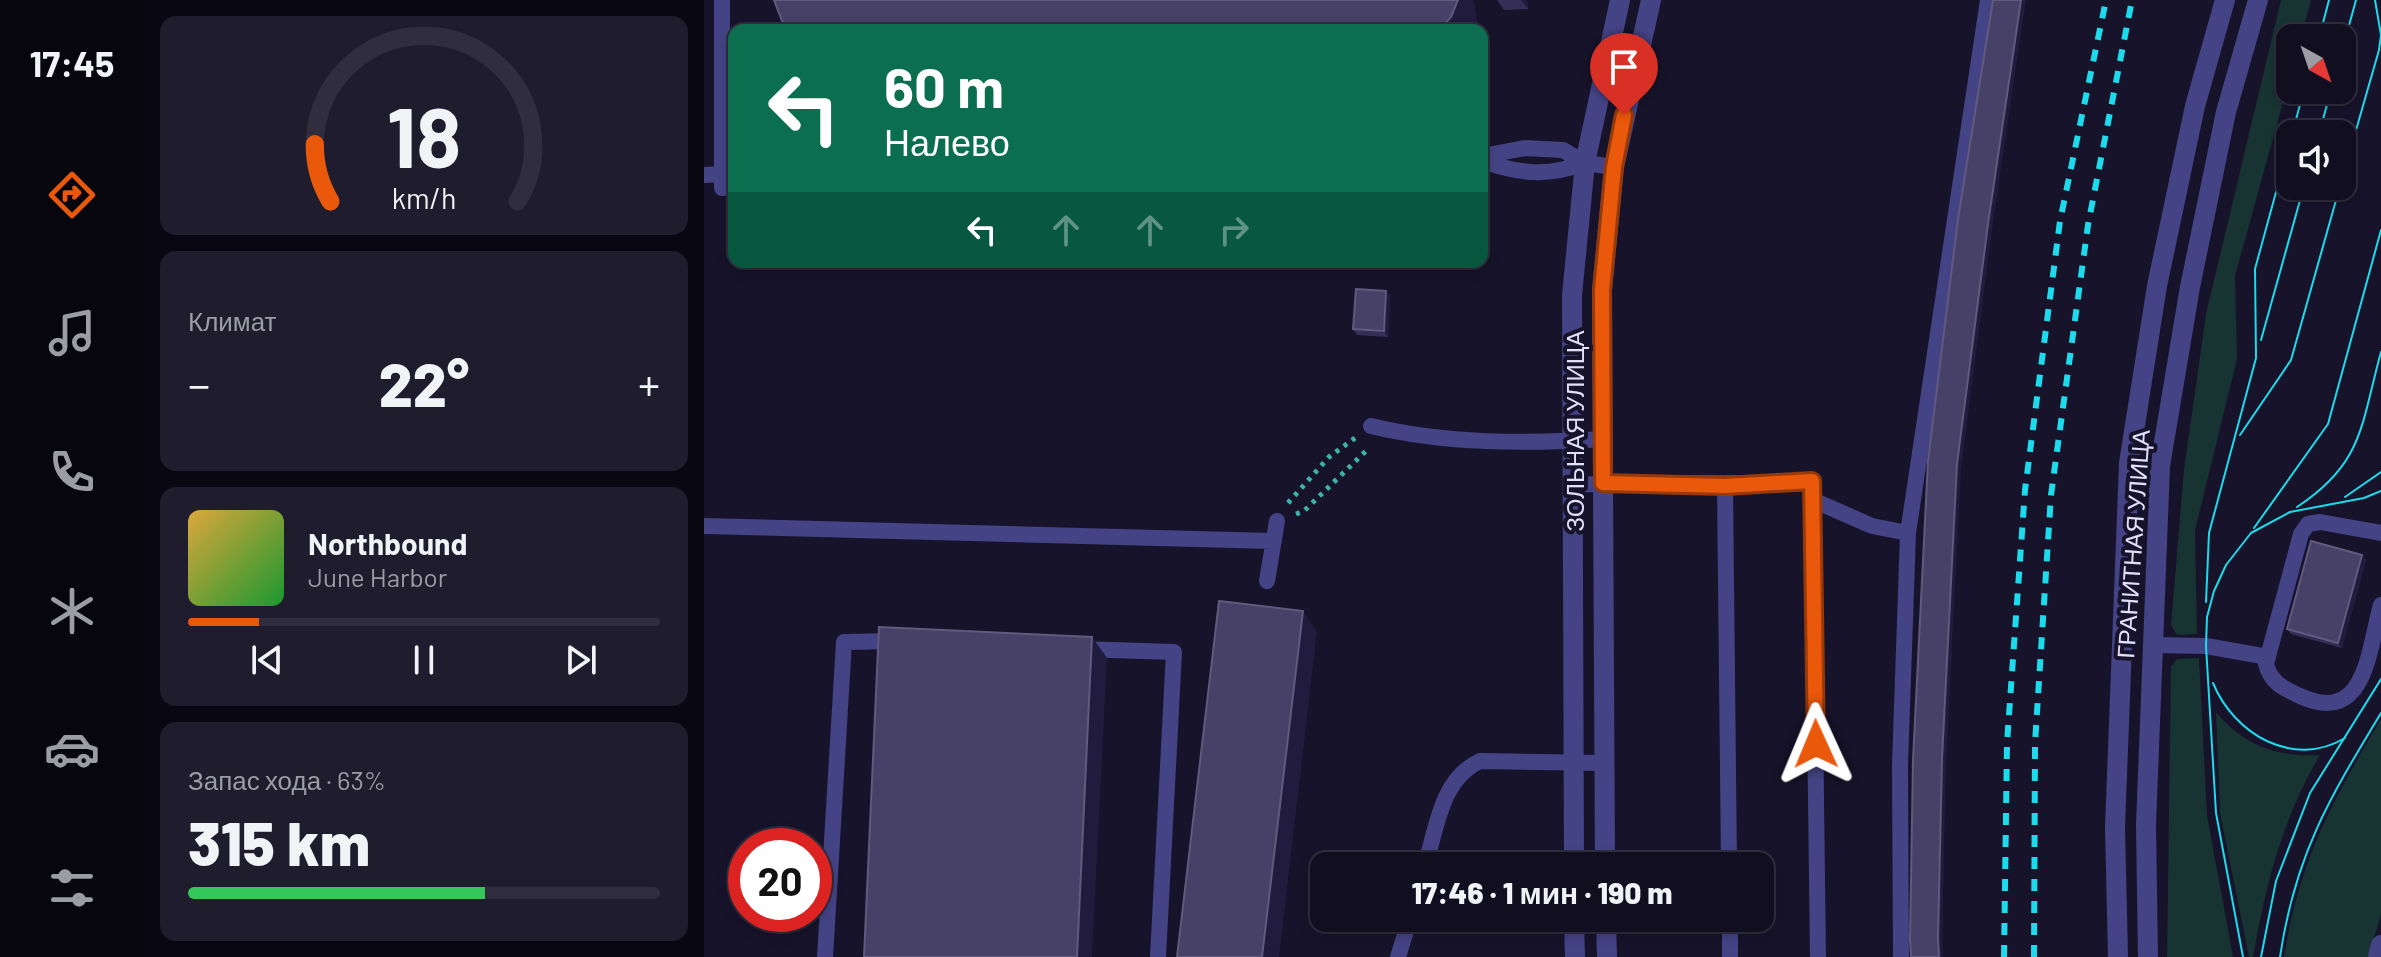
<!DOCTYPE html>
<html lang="ru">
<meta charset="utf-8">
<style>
body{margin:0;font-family:Barlow,sans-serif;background:#1e1c2d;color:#f1f3f6;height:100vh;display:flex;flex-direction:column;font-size:30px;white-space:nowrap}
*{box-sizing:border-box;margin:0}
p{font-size:26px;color:#9c9ca5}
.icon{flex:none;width:44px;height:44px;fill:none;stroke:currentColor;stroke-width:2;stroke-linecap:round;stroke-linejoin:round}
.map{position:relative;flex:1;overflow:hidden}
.details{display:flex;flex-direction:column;gap:16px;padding:16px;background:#090812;width:560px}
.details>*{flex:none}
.guide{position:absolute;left:24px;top:24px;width:760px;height:244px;border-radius:16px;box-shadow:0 4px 12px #0003,0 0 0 2px #302e3e;background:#0b6e4f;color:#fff;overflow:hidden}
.needle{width:52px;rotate:140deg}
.tools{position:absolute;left:1572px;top:24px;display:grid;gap:16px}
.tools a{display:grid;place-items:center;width:80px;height:80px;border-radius:16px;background:#110e20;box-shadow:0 4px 12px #0003,0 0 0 2px #302e3e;font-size:40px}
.speed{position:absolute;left:24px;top:828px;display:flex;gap:16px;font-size:40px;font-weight:700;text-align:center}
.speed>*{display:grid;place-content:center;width:104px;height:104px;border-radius:50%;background:#110e20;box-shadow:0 4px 12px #0003,0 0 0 2px #302e3e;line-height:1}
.speed .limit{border:12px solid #d22;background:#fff;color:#111}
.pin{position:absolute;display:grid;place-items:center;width:68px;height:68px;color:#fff;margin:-82px -34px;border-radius:50% 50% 50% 0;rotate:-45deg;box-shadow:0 0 8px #0007}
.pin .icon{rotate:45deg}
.me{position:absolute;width:88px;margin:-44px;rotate:359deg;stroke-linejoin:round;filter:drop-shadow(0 0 6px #0008)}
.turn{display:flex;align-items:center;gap:28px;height:168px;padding:0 24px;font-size:36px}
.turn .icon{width:104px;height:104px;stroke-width:2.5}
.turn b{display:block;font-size:56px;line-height:68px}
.lanes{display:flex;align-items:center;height:76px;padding:0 24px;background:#0003;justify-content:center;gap:40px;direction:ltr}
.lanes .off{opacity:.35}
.big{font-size:60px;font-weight:800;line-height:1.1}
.details .card{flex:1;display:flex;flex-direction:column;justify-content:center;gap:12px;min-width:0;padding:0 28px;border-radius:16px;background:#1e1c2d}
.details .dial{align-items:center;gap:0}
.dial svg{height:208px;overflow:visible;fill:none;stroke:#302e3e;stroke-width:7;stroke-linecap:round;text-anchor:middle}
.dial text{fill:#f1f3f6;stroke:none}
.song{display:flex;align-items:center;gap:24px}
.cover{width:96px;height:96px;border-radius:12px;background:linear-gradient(135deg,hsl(40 70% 55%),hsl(130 70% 35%))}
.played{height:8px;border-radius:4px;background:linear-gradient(90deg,#ea580c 15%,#302e3e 15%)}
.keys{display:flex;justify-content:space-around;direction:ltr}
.heat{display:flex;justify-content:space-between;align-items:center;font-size:44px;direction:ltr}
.charge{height:12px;border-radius:6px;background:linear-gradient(90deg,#34c759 63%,#302e3e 0)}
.trip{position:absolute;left:606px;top:852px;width:464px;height:80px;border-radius:16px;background:#110e20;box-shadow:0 4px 12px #0003,0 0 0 2px #302e3e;font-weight:800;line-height:80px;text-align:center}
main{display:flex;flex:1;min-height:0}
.menu{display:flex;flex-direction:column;width:144px;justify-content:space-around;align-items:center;background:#07060d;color:#9c9ca5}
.menu .icon{width:56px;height:56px}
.menu .selected{color:#ea580c}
.menu b{font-size:36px;color:#f1f3f6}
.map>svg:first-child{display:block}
.green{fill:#173332}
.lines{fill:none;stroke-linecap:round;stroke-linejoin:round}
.path{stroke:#3cb3a9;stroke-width:5;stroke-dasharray:4 6;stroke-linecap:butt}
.service{stroke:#444385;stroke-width:16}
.minor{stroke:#444385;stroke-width:20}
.tertiary{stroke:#444385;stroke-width:20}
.tram{stroke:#1cdbec;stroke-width:2}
.rail{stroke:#1cdbec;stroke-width:6;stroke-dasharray:12 10;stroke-linecap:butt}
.wall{fill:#352e56}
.shaded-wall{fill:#211b3d}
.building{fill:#484167;stroke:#605a7f;stroke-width:2}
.route-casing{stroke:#983908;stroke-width:20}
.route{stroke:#ea580c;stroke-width:14}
.labels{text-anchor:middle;stroke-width:8;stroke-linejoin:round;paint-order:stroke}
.street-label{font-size:24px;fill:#e2dffc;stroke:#17132a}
</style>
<main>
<nav class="menu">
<b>17:45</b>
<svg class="icon selected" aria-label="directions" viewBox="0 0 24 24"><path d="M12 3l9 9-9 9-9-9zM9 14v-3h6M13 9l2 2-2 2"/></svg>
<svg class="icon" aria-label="music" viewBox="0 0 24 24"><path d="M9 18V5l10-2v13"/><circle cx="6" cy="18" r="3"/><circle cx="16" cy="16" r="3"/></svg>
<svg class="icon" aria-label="phone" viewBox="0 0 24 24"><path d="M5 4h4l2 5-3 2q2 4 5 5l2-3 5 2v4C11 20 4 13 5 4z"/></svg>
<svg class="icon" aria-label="climate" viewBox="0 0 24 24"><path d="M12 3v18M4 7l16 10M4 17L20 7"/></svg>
<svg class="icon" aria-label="car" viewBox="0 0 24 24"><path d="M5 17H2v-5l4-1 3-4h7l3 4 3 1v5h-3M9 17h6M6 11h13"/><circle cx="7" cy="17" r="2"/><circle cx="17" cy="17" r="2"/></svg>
<svg class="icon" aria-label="filters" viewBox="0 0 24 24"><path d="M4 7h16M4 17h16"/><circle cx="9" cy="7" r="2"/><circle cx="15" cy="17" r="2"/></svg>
</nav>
<section class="details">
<div class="card dial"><svg viewBox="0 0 100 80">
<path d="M14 69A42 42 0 1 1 86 69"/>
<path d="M14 69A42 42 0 0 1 8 47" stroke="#ea580c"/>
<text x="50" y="56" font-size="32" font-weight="700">18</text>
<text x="50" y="72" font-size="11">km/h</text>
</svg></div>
<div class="card"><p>Климат</p>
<div class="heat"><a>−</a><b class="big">22°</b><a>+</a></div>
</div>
<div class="card">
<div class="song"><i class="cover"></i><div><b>Northbound</b><p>June Harbor</p></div></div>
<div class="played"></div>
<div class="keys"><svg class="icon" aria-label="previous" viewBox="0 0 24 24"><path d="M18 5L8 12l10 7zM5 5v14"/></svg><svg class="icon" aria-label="pause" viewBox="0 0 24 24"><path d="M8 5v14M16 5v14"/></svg><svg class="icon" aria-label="next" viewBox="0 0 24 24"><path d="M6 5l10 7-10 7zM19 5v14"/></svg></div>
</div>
<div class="card"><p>Запас хода · 63%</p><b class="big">315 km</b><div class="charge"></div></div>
</section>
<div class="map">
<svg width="1677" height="957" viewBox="0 0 1677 957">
<rect width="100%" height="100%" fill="#17132a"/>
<path class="green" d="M1577,0H1607L1597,38H1586V77L1531,276L1533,359L1491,530L1493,634L1473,635L1467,625L1480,470L1502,314Z
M1495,658L1503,815L1529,957H1463L1467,667L1473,659Z
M1512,712C1540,746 1573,757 1616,755C1578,819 1562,884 1549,957H1545L1516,813Z
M1677,719V915L1664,957H1580C1595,861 1628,801 1677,719Z"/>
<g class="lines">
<path class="path" d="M584,503L625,457L651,438
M592,514L600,511L664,449"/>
<path class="service" d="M18,0V188L30,187
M778,156L821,148L859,150L881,163L910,167
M778,161C816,174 843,177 881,163
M0,175L18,174
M667,426C742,444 822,444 899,439
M868,485C948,481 1028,485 1108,481L1114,957
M1021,486L1025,866
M1109,500L1168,526L1204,533
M0,526L570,541
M1677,533L1616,522L1604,524L1597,534L1562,664C1567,683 1579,688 1596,696C1662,726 1664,651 1677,605
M563,581L573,521
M1448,645L1502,646L1564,657
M376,649L470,652L454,957
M721,866C733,827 737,779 776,761L899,763
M1026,918V957
M121,957L140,642L193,641
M694,957L706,918
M1197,957L1196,765L1204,533L1284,0"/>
<path class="minor" d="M1674,957L1677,945"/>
<path class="tertiary" d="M870,866L868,295L881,163L916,0
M901,866L898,290L910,167L947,0
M870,918L871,957
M902,918L903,957
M1414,957L1411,827L1425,463L1453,286L1491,106L1521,0
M1444,957L1442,825L1456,466L1486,287L1522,112L1554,0"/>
<path class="tram" d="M1615,38L1625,0
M1638,51L1652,0
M1588,134L1600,90
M1615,134L1627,90
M1638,179L1675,50L1677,35L1671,0
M1557,340L1600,186
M1536,435L1587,360L1636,186
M1641,497L1677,472
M1593,507C1660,463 1657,424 1677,352
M1550,528L1624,424L1677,230
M1502,602L1505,533L1552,358L1551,269L1586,141
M1509,683C1530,734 1589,769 1641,738
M1539,957L1512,813L1502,646L1503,617L1510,591L1522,565L1547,533L1586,512L1660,498L1677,491
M1557,957L1572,881L1606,793L1677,679
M1576,957C1591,855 1625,799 1677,713"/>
<path class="rail" d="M1300,957L1303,743L1321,490L1356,221L1402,0
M1330,957L1331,743L1347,495L1384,225L1428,0"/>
</g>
<path class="wall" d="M793,0H823L824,9L800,10Z
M682,291L686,296L684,337L653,335L649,329Z
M1658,555L1662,560L1638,648L1587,634L1583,629Z"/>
<path class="shaded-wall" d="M754,0H769L770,2L774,25L772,30H735Z
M817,0H823L824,9Z
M1317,0H1322L1288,229L1257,470L1242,765L1238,944L1239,957H1235L1234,939L1238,759L1253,464L1284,224Z
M682,291L686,296L684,337L680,331Z
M1658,555L1662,560L1638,648L1634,643Z
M599,611L613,632L575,957H558Z
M388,637L403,658L388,957H373Z"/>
<path class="building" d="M70,0H754L747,17L735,30H83L80,26Z
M1289,0H1317L1284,224L1253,464L1238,759L1234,939L1235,957H1207L1206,940L1209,760L1224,461L1254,219Z
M652,289L682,291L680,331L649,329Z
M1607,541L1658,555L1634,643L1583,629Z
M515,601L599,611L558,957H473Z
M175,627L388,637L373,957H160Z"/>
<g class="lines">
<defs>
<path id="route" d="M920,115L910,167L898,290L899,483L1021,486L1108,481L1112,744"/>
</defs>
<use href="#route" class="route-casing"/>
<use href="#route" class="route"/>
</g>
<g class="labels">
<g class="street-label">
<text transform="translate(872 431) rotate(-90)" y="8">ЗОЛЬНАЯ УЛИЦА</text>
<text transform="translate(1430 544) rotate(-86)" y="8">ГРАНИТНАЯ УЛИЦА</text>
</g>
</g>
</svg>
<div class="tools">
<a><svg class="needle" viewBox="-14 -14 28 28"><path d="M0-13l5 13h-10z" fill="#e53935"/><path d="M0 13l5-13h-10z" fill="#9c9ca5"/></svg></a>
<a><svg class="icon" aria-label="sound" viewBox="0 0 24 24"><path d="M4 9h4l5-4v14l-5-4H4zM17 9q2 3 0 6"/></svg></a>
</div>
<div class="speed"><div class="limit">20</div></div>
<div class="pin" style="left:920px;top:115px;background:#d93025"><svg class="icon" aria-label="arrive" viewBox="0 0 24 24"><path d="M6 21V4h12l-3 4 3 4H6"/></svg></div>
<svg class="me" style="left:1112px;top:744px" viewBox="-20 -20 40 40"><path d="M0-17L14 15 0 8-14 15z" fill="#ea580c" stroke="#fff" stroke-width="4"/></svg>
<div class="trip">17:46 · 1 мин · 190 m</div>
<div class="guide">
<div class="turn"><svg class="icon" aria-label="left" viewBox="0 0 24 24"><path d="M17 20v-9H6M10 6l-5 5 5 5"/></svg><div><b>60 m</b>Налево</div></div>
<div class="lanes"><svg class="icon" aria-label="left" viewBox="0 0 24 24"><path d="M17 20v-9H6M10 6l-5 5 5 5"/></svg><svg class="icon off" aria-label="ahead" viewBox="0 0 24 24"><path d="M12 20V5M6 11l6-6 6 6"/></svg><svg class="icon off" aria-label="ahead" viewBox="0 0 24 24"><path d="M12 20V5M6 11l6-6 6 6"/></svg><svg class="icon off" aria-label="right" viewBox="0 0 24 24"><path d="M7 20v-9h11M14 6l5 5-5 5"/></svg></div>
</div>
</div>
</main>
